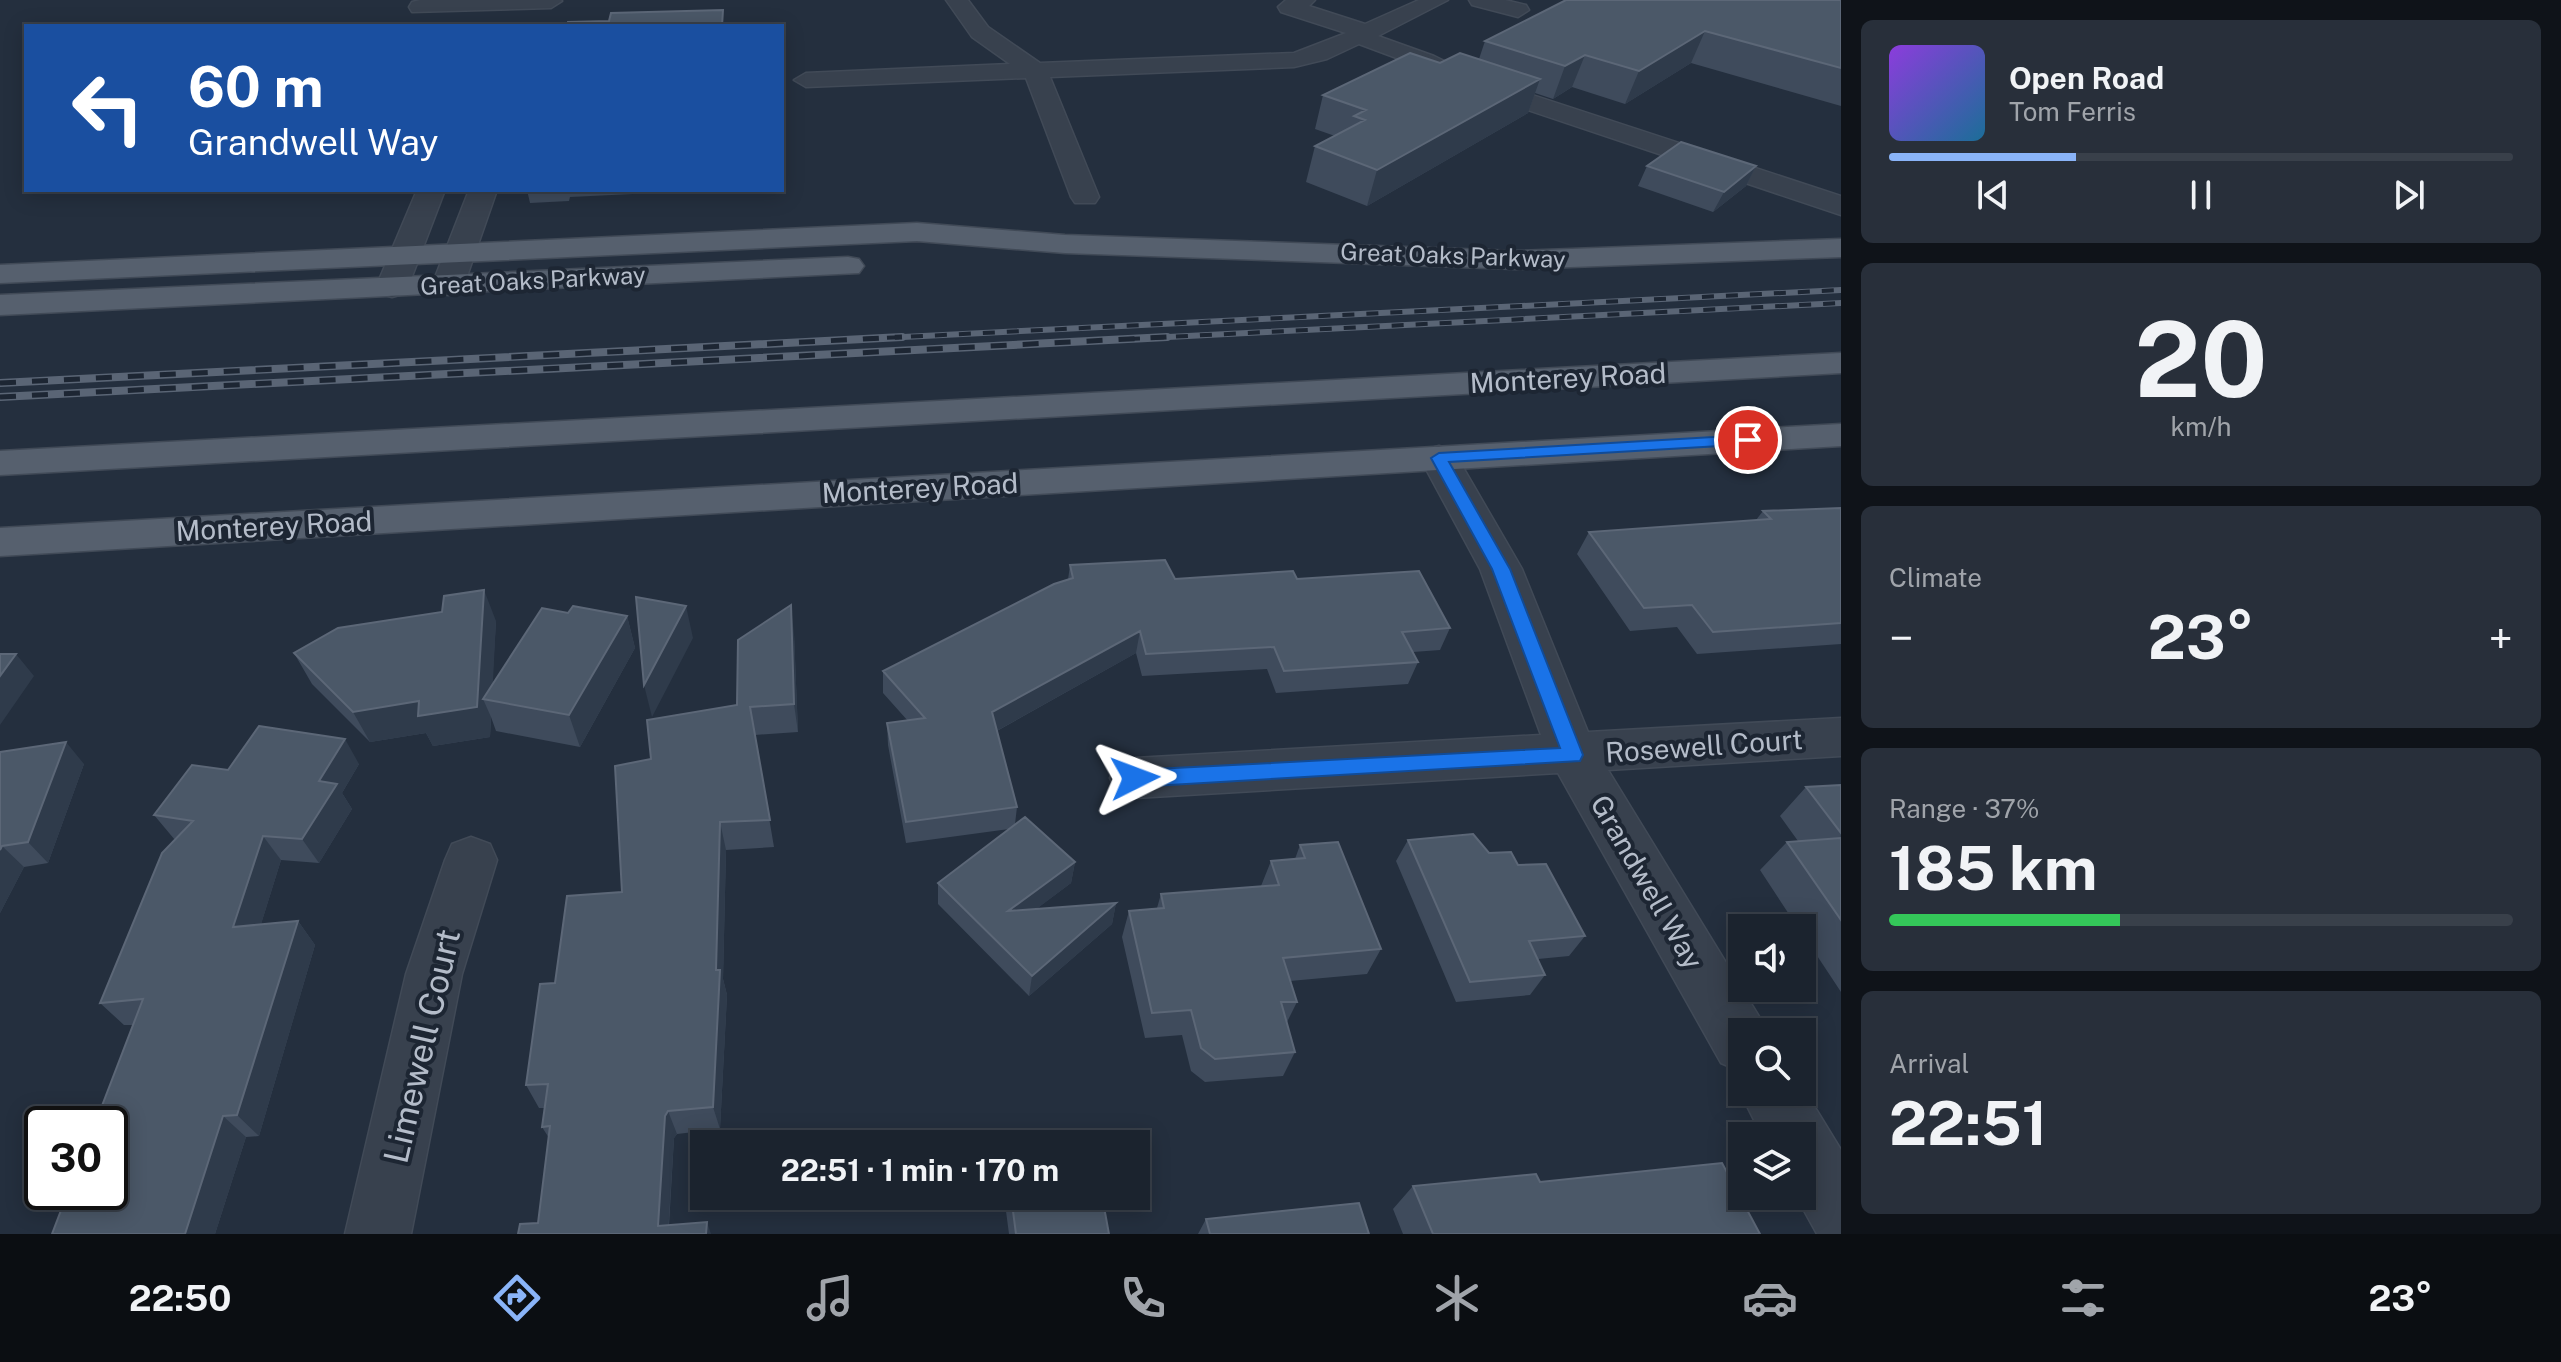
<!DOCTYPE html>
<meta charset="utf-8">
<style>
body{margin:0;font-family:"Public Sans",sans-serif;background:#282f3a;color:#f1f3f6;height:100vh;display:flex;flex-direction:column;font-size:30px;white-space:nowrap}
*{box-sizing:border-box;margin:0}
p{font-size:26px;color:#a0a4aa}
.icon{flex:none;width:44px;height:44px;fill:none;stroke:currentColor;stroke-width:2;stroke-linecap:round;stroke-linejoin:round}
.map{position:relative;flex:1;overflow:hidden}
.panel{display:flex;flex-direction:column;gap:20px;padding:20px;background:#0f1319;width:720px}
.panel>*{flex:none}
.guide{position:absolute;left:24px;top:24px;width:760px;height:168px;border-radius:0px;box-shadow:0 4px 20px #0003,0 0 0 2px #39404a;background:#1a4fa0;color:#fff;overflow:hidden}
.fabs{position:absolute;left:1728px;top:914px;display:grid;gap:16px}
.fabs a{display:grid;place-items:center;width:88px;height:88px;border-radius:0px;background:#1b232e;box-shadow:0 4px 20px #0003,0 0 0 2px #39404a;font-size:40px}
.speed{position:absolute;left:24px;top:1106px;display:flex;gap:16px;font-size:40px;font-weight:700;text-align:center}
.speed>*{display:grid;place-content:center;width:104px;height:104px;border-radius:50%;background:#1b232e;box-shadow:0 4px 20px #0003,0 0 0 2px #39404a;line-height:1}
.speed .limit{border:4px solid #111;border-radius:12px;background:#fff;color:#111}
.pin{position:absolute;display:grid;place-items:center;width:68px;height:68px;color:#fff;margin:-34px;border:4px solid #fff;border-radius:50%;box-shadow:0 2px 8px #0007}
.me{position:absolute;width:88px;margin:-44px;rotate:87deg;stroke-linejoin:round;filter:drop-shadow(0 0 6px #0008)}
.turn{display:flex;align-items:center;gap:28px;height:168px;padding:0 32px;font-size:36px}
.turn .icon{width:104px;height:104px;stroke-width:2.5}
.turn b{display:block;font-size:56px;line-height:68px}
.big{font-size:60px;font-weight:700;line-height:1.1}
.panel .widget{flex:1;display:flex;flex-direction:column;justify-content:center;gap:12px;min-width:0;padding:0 28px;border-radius:12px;background:#282f3a}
.panel .dial{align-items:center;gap:0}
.dial b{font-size:104px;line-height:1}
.song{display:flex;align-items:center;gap:24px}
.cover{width:96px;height:96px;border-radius:12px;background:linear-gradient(135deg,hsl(270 70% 55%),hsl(200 70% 35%))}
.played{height:8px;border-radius:4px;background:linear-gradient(90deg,#8ab4f8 30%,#39404a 30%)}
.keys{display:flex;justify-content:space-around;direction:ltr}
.heat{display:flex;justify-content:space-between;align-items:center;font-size:44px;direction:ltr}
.charge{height:12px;border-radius:6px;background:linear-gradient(90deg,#34c759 37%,#39404a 0)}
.trip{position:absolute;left:690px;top:1130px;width:460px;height:80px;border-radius:0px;background:#1b232e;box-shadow:0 4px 20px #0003,0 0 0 2px #39404a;font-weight:700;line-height:80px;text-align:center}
.dock{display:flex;height:128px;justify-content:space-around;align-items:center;background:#0b0e12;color:#a0a4aa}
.dock .icon{width:56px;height:56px}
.dock .active{color:#8ab4f8}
.dock b{font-size:36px;color:#f1f3f6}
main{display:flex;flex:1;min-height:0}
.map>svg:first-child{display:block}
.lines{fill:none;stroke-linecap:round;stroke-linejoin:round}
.minor-casing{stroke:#414a57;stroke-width:3}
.major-casing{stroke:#414a57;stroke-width:3}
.minor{fill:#38414e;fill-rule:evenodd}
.major{fill:#56606e;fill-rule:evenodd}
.rail-far1-casing{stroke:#5a6575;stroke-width:6}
.rail-casing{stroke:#5a6575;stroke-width:8}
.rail-far1{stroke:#1d2633;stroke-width:4;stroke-dasharray:12;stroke-linecap:butt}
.rail{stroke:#1d2633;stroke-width:5;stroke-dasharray:16;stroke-linecap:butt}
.wall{fill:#3f4b5c}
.shaded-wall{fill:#2f3b4b}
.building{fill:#4b5868;stroke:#5c6777;stroke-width:2}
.route{fill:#1a73e8;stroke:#114b97;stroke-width:2}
.labels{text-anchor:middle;stroke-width:8;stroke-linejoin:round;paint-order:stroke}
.far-street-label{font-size:24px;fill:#b4bcc9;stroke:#1d2633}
.street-label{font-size:28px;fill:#b4bcc9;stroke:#1d2633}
.near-street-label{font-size:34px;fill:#b4bcc9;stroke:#1d2633}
</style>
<main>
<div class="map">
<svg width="1841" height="1234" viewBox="0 0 1841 1234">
<rect width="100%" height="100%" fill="#242f3e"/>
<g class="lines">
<defs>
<path id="minor" d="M420,0H561L562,1L551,8L412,12L409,7L412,2Z
M946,0H968L988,27L1040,63L1294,53L1346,33L1281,12L1278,7L1286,0H1315L1309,6L1365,24L1419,0H1448L1378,36L1434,56L1477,77L1841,196V215L1459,87L1418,66L1359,44L1327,59L1294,67L1050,77L1099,197L1095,203H1075L1071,197L1026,78L806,87L794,80L806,73L1010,64L972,37Z
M1469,0H1505L1526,5L1529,10L1518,17L1472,5Z
M417,190H445L408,287L403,294L392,297L381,294L376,287Z
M469,190H497L464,285L459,292L448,295L437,292L432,285Z
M1439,446L1453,450L1522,569L1588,732L1841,718V756L1608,770L1763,1023L1767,1032H1742V1072L1721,1063L1558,773L1135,798L1117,792L1110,778L1117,764L1135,758L1541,735L1480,569L1420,458L1425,450Z
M471,837L490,844L497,860L462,974L411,1234H345L406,974L445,860L452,844Z
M1802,1086L1841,1150V1234H1817L1796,1196H1802V1136H1762L1740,1092L1742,1088V1092H1802Z"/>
<path id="major" d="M917,223L1065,235L1516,251L1841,239V257L1516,269L1065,253L917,241L0,283V265Z
M848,257L859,259L864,266L859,273L0,315V295Z
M1841,353V373L0,475V451Z
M1841,424V446L0,556V528Z"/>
</defs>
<use href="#minor" class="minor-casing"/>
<use href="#major" class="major-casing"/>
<use href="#minor" class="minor"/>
<use href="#major" class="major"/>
<defs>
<path id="rail-far1" d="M863,339L1841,290
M1128,339L1841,303"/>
<path id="rail" d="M0,383L902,337
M0,397L1167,337"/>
</defs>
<use href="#rail-far1" class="rail-far1-casing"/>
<use href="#rail" class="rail-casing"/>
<use href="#rail-far1" class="rail-far1"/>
<use href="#rail" class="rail"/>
</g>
<path class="wall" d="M1841,0V106L1691,63L1625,104L1572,87L1553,99L1535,93L1528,113L1367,206L1306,182L1315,146L1335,136L1315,129L1323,95L1440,63L1479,59L1485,41Z
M1647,166H1756L1746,186L1713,212L1638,186Z
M527,190H716L570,197L569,201L530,203Z
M1841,508V644L1697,654L1677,627L1630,631L1577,554L1589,532L1756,520L1763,511Z
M1070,565L1175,579H1297L1450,628L1440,650L1413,652L1418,662L1408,684L1276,693L1267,669L1142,676L1136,653L997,731L1017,807L1015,824L1075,862L1071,883L1036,909L1116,903L1112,924L1029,996L938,904V883L1009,829L906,843L888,745L887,723L908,721L883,693V671L1068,580Z
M568,613L627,616L635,648L580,747L496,731L491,717L490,737L433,746L426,733L370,742L312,684L294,653L496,621L492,685Z
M794,634L798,732L755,735L774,847L726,850L723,979L727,995L720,1129L677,1134L674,1138L669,1225L711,1234L538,1223L549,1138L542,1127L545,1108H539L526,1085L555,983L622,892L651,759L737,705Z
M0,752L84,764L48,863L24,867L0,913Z
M359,764L342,793L352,809L319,863L281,860L261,924L298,921L315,945L259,1136L246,1137L215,1234L133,1025H124L100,1003L175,840L154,815L228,770Z
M1841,785V992L1802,933V928H1798L1760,870L1787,842L1798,841L1780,816L1806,787Z
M1408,840L1489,853L1518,865L1585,936L1569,956L1538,959L1545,975L1530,995L1456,1002L1396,861Z
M1300,845L1381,949L1367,974L1290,981L1297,1002L1287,1022L1295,1052L1283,1076L1205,1082L1191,1071L1182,1035L1145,1038L1122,937L1129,911L1157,908L1161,894L1261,886L1271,861L1295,859Z
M1540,1182L1760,1234H1403L1393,1209L1413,1186Z
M1004,1196H1102L1109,1234H1009Z
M1206,1219L1369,1234H1198Z"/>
<path class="shaded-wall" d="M1705,31L1691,63L1625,104L1639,71Z
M1585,55L1572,87L1553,99L1565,66Z
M1540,79L1528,113L1367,206L1377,170Z
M1756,166L1746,186L1713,212L1724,192Z
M484,590L496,621L492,700L483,699L491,717L490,737L433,746L426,733L370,742L353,712Z
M791,605L794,634L798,732L794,704Z
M686,606L693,638L652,717L644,685Z
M627,616L635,648L580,747L569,715Z
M1140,631L1136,653L991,734L992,712Z
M16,654L34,676L0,725V676Z
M345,739L359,764L342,793L352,809L319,863L302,839L319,781Z
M66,742L84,764L48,863L28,842Z
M720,822L726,850L723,979L727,995L720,1129L713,1107Z
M263,836L281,860L253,950L233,927Z
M2,846L24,867L0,913V850Z
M1075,862L1071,883L1006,932L1008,911Z
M1116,903L1112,924L1029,996L1032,976Z
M298,921L315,945L259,1136L237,1115Z
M668,1111L677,1134L674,1138L668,1234L658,1226L665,1116Z
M223,1116L246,1137L215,1234H185Z
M707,1222L711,1234H706Z"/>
<path class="building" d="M1566,0H1841V68L1705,31L1639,71L1585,55L1565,66L1485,41Z
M723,10L722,26H567L568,22L609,21L611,13Z
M1410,53L1440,63L1460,53L1540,79L1377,170L1315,146L1365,120L1354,116L1366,110L1323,95Z
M1681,142L1756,166L1724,192L1647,166Z
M1841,508V623L1713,632L1692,605L1644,608L1589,532L1771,519L1763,511Z
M1165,560L1175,579L1293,571L1297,579L1419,571L1450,628L1402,632L1418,662L1284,671L1274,647L1146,654L1140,631L992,712L1017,807L906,822L887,723L925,718L883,671L1054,584L1073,578L1070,565Z
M484,590L477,707L418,716L419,701L353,712L294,653L338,628L442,612L444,596Z
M636,597L686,606L644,685Z
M791,605L794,704L750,707L770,820L720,822L716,970H720L713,1107L668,1111L665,1116L658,1226L707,1222L706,1234H518L520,1224L538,1223L550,1126L542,1127L548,1084L526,1085L540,984L555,983L567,896L622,892L615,766L651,759L647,720L737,705L738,640Z
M573,606L627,616L569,715L483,699L542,608L568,613Z
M0,654H16L0,676Z
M259,726L345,739L319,781L337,784L302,839L263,836L233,927L298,921L237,1115L223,1116L185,1234H52L68,1192H110V1124H95L143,999L100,1003L162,853L193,821L154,815L192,765L228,770Z
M66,742L28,842L2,846L0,850V752Z
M1841,785V833L1806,787Z
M1025,817L1075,862L1008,911L1116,903L1032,976L938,883Z
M1473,834L1489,853L1511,852L1518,865L1546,864L1585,936L1529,941L1545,975L1470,982L1408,840Z
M1841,838V920L1787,842Z
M1338,842L1381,949L1283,958L1297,1002H1281L1295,1052L1215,1059L1201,1048L1191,1010L1152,1013L1129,911L1164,908L1161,894L1279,885L1271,861L1305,858L1300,845Z
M1722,1163L1760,1234H1433L1413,1186L1536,1174L1540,1182Z
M1011,1196H1102L1109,1234H1016Z
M1359,1203L1369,1234H1210L1206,1219Z"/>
<path class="route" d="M1748,435L1756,440L1754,444L1449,462L1510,569L1583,755L1580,761L1135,787L1127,784L1124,778L1135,770L1560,748L1492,569L1431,458L1439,453Z"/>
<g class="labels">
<g class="far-street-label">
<text transform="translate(1453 256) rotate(2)" y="8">Great Oaks Parkway</text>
<text transform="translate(533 281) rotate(-3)" y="8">Great Oaks Parkway</text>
</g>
<g class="street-label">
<text transform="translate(1568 378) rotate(-3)" y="10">Monterey Road</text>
<text transform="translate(920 488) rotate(-3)" y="10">Monterey Road</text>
<text transform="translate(274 526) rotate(-3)" y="10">Monterey Road</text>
<text transform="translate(1704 746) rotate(-4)" y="10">Rosewell Court</text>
<text transform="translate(1647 882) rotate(60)" y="10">Grandwell Way</text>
</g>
<g class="near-street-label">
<text transform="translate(422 1046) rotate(-77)" y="12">Limewell Court</text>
</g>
</g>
</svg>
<div class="fabs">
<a><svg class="icon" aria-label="sound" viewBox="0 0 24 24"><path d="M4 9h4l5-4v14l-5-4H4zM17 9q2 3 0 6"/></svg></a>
<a><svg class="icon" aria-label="search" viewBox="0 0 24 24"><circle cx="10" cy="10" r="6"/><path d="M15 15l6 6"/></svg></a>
<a><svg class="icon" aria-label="layers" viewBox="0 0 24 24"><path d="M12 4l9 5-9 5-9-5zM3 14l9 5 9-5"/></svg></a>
</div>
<div class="speed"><div class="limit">30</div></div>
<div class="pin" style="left:1748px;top:440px;background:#d93025"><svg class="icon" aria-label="arrive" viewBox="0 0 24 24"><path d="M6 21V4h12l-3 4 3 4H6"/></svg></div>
<svg class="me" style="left:1135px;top:778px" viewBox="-20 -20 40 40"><path d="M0-17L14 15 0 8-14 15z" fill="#1a73e8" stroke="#fff" stroke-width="4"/></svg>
<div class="trip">22:51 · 1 min · 170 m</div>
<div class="guide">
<div class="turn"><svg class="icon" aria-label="left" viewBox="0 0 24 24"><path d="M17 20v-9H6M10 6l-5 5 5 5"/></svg><div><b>60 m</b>Grandwell Way</div></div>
</div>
</div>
<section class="panel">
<div class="widget">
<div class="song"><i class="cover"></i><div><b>Open Road</b><p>Tom Ferris</p></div></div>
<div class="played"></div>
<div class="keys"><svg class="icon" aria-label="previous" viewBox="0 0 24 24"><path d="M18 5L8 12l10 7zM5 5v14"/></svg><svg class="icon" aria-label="pause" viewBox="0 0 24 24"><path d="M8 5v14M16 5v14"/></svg><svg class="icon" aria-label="next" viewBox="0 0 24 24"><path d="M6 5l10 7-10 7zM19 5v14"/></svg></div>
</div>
<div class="widget dial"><b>20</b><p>km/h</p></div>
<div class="widget"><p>Climate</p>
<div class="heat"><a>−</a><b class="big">23°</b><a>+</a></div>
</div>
<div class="widget"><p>Range · 37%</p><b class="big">185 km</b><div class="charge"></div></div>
<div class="widget"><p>Arrival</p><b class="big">22:51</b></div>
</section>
</main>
<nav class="dock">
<b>22:50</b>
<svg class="icon active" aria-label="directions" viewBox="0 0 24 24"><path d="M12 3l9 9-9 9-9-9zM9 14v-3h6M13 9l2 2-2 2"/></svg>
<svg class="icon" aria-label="music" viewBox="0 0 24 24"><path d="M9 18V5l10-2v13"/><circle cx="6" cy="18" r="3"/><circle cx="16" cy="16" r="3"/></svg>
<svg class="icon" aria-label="phone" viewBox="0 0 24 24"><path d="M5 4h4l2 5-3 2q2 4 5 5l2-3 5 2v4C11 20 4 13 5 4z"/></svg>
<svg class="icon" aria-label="climate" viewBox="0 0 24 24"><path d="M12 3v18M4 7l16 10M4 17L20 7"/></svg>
<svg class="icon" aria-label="car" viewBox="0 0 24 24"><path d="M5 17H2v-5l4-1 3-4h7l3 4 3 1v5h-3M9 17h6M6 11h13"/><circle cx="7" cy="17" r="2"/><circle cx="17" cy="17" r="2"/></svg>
<svg class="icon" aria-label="filters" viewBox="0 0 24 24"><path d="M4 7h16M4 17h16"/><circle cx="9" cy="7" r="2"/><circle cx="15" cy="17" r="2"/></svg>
<b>23°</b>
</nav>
